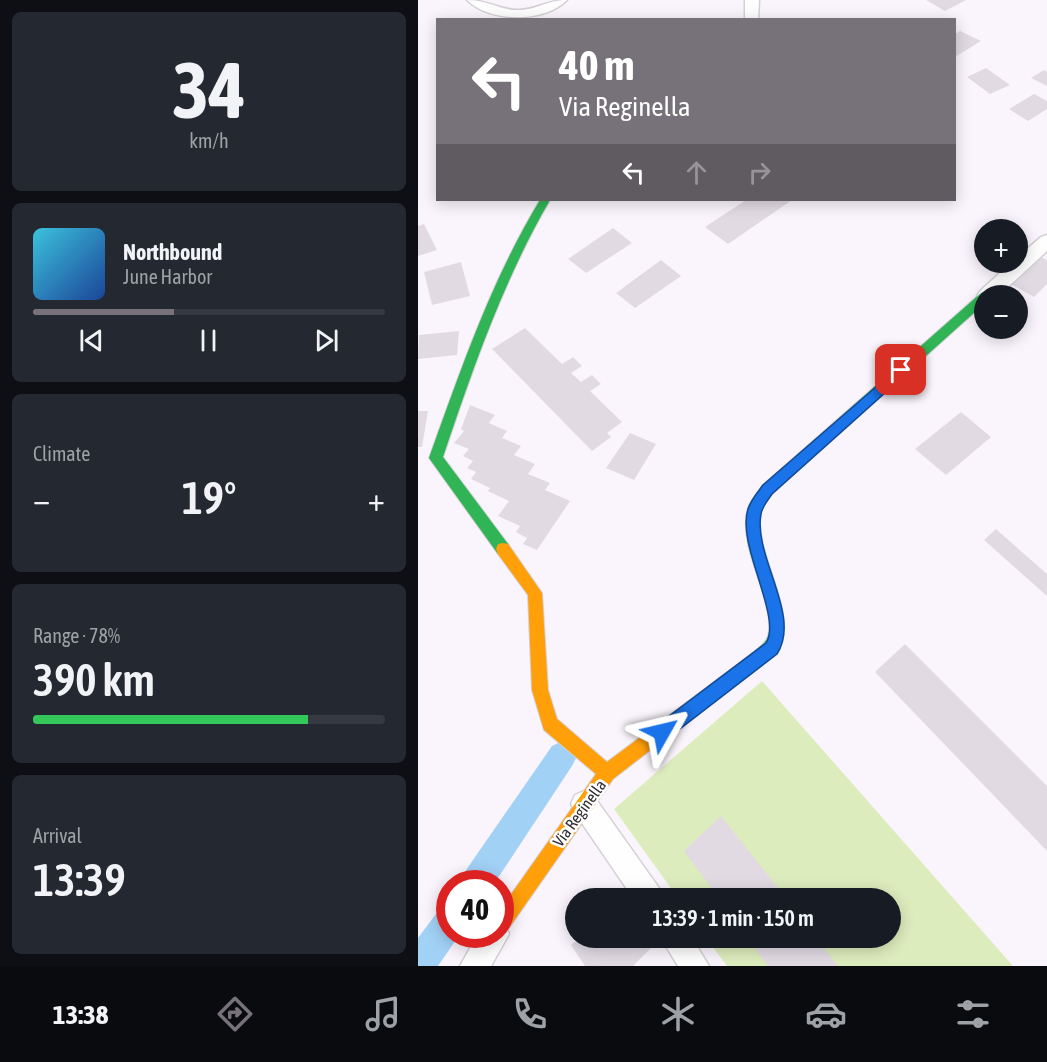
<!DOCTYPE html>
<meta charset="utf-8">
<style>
body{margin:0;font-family:"Asap Condensed",sans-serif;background:#242831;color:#f1f3f6;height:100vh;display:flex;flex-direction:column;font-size:22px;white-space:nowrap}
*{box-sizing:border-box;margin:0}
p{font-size:20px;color:#9ea1a6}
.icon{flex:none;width:33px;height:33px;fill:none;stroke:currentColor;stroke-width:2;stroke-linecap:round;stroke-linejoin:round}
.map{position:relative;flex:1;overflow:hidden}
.details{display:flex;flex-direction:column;gap:12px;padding:12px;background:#0d0f14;width:418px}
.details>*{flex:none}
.guide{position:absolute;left:18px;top:18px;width:520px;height:183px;border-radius:0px;box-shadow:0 3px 15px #0003;background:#777279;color:#fff;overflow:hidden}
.controls{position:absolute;left:556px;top:219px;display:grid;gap:12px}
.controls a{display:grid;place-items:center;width:54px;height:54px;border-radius:50%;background:#171b24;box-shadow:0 3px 15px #0003;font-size:30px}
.speed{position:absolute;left:18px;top:870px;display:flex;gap:12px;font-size:30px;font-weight:700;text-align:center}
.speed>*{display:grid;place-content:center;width:78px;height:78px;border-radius:50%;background:#171b24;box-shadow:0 3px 15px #0003;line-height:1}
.speed .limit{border:9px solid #d22;background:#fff;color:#111}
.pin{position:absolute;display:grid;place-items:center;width:51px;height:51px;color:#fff;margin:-26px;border-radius:12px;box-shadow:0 3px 9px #0006}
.me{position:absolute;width:66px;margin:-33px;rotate:53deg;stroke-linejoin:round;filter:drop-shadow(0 0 4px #0008)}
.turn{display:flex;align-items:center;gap:21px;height:126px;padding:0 24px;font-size:27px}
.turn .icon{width:78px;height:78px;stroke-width:2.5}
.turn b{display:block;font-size:42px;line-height:51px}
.lanes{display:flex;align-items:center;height:57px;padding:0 24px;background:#0003;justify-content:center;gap:30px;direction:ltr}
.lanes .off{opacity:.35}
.big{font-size:45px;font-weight:600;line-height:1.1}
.details .tile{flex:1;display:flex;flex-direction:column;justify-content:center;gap:9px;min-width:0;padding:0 21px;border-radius:9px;background:#242831}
.details .dial{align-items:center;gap:0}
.dial b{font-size:78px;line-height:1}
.song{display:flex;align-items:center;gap:18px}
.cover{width:72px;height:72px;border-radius:9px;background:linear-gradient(135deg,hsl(190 70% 55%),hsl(220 70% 35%))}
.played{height:6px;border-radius:3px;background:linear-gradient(90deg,#777279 40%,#363941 40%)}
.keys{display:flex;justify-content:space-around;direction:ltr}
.heat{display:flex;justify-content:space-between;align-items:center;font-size:33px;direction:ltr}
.charge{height:9px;border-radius:4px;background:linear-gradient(90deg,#34c759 78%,#363941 0)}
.trip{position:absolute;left:147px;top:888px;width:336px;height:60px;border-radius:30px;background:#171b24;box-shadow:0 3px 15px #0003;font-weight:600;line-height:60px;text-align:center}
.dock{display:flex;height:96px;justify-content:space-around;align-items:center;background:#090b0e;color:#9ea1a6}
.dock .icon{width:42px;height:42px}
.dock .on{color:#777279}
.dock b{font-size:27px;color:#f1f3f6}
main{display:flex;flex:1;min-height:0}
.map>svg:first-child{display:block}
.green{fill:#ddecbd}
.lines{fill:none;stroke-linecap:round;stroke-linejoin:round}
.canal{fill:#a2d1f6;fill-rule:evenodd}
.building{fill:#e1dae3}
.street-casing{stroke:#d4d0d6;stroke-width:3}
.fast-casing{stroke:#d4d0d6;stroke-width:2}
.slow-casing{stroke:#d4d0d6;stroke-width:2}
.street{fill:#fefeff;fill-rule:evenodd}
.fast{fill:#30b455;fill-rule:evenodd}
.slow{fill:#ff9f0a;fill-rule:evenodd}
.route{fill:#1a73e8;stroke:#114b97;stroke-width:1.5}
.labels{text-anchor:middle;stroke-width:5;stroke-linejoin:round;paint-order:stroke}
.street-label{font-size:16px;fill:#302c32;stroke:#fff}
</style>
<main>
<section class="details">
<div class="tile dial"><b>34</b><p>km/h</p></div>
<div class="tile">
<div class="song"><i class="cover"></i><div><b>Northbound</b><p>June Harbor</p></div></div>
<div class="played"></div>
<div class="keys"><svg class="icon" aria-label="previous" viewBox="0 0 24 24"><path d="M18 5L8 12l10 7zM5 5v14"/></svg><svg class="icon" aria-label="pause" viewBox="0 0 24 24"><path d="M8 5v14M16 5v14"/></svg><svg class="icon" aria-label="next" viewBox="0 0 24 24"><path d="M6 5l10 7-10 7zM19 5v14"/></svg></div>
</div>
<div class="tile"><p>Climate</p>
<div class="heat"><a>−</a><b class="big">19°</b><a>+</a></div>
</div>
<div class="tile"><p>Range · 78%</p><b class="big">390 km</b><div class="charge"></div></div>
<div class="tile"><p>Arrival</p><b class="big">13:39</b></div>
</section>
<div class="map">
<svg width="629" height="966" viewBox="0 0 629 966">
<rect width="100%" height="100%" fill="#faf5fc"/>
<path class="green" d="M344,681L595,966H309L288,938H472V898H260L196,809Z"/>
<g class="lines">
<path class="canal" d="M144,741L154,746L159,756L154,766L76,884H41L46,873L134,746Z
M32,905V934H42L20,966H0V938L21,910Z"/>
</g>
<path class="building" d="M508,0H548L527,11Z
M542,31L563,41L537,57V34Z
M568,68L592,85L572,94L549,77Z
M626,70L629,72V86L613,78Z
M616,94L629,101V109L610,121L591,109Z
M328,200H374L310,244L287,227Z
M6,224L19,250L0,256V226Z
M195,228L214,243L168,273L150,259Z
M621,256L629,260V284L616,297L593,284Z
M243,260L263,276L217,308L198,293Z
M43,262L52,296L14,305L6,272Z
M107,328L144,364L155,357L164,366L153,373L163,382L174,375L183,384L172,391L204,422L189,433L193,437L174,451L74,349Z
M41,331L39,355L0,359L1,335Z
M52,405L77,415L71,423L89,431L84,438L103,446L96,455L117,464L110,474L132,483L127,490L152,501L119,550L105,544L109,538L98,532L102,526L80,516L91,501L70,491L72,488L53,479L58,472L49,468L55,461L45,456L51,449L36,443L46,431L43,429Z
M0,411H10L4,447H0Z
M543,412L573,437L528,475L497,449Z
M212,433L238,444L216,480L188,468Z
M578,529L629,574V596L566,540Z
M487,644L629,786V851L457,672Z
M303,816L337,859L368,898H301L266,851Z
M162,938H183L187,944L194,938H237L240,941L215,966H167L153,945Z
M329,938H398L420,966H350Z"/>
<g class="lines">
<defs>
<path id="street" d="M49,0C71,0 83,11 101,10C119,10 128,0 149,0C127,23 72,23 49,0Z
M327,0H341L340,20H327Z
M629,235V251L580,296H567V302L562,301L559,296L562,291L594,262H600V257L623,237Z
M166,791L175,795L241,888L245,898H215L157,813L153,804L157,795Z
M82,922L87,924L91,934L73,966H42L60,934H82Z
M243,938H274L291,966H260Z"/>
<path id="fast" d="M122,200H132C85,281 55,368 25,457L90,544L92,549L90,554L85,555L80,554L11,458C43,369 73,281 122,200Z
M567,292L572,296H567V303L355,493C351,498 346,503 344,508C329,553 403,639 341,665L336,662L333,657C337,648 347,646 350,636C353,627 351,617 349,608C343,576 321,542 330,508C333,499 340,492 345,485L563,293Z"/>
<path id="slow" d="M85,543L90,544L124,593L130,690L139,719L189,762L336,652L341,649L346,652L349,657L346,662L195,779L88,932L82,935V910L178,774L126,730L114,690L110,595L80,554L78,549L80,544Z"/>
</defs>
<use href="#street" class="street-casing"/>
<use href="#fast" class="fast-casing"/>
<use href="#slow" class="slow-casing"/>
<use href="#street" class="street"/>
<use href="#fast" class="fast"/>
<use href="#slow" class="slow"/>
</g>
<path class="route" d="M483,365L488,367L490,370L488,374L354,494C350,500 344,507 343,514C335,557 384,615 359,654L250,738L244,740L238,738L236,732L238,726L348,643C365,618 318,544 330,509C333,500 340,492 345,485Z"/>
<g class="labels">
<g class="street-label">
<text transform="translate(161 813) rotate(-54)" y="6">Via Reginella</text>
</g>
</g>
</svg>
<div class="controls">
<a>+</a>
<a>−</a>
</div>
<div class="speed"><div class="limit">40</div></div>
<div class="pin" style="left:483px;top:370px;background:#d93025"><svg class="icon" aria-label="arrive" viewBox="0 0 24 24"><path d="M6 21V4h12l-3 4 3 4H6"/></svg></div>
<svg class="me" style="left:244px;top:732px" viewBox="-20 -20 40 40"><path d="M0-17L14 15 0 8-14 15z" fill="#1a73e8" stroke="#fff" stroke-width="4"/></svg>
<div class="trip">13:39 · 1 min · 150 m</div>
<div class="guide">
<div class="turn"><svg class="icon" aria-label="left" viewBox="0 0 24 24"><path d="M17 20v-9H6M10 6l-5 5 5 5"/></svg><div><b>40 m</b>Via Reginella</div></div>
<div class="lanes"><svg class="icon" aria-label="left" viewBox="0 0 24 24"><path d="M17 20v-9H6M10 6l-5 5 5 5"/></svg><svg class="icon off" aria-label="ahead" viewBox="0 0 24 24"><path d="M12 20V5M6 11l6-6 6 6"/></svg><svg class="icon off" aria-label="right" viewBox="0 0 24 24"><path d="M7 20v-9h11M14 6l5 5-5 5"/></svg></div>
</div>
</div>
</main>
<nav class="dock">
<b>13:38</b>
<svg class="icon on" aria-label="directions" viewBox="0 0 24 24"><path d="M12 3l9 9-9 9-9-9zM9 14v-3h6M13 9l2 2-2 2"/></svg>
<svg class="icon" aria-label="music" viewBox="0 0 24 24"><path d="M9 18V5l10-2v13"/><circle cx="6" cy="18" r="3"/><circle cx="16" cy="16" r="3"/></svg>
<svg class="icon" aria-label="phone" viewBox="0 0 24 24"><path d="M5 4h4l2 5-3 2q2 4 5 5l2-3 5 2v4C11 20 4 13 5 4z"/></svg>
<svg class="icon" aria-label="climate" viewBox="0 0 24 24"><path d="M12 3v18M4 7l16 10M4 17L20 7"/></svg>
<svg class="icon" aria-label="car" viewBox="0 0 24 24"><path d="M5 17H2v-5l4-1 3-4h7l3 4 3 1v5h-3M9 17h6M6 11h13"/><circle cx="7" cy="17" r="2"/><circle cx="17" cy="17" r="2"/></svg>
<svg class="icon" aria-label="filters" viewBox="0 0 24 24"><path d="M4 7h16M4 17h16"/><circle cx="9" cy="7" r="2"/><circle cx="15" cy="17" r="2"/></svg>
</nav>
